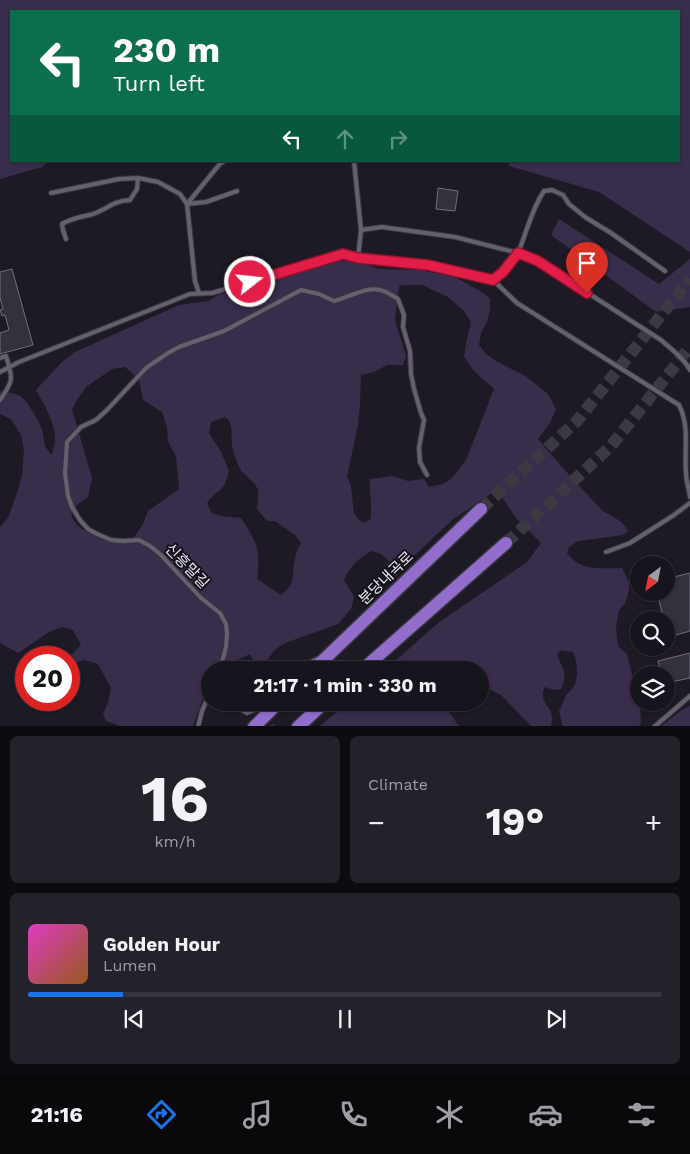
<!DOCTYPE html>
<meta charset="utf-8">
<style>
body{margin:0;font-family:"Work Sans","Noto Sans KR",sans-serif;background:#232129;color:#f1f3f6;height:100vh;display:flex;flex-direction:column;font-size:19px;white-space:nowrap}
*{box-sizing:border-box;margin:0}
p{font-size:16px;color:#9e9ea3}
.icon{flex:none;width:28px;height:28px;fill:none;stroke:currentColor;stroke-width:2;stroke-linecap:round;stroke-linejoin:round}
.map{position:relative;height:726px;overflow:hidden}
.sheet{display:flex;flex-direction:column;gap:10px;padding:10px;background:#0c0b0f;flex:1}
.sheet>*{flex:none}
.top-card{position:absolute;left:10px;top:10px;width:670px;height:152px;border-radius:0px;box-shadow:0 1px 4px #0004,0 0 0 1px #35333b;background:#0b6e4f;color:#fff;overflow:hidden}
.needle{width:32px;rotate:212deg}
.fabs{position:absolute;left:630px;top:556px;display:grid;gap:10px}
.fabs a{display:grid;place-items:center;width:45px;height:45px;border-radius:50%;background:#16141c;box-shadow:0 1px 4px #0004,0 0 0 1px #35333b;font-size:25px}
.speed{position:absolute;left:15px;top:646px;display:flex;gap:10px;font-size:25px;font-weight:700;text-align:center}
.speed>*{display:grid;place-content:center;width:65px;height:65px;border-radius:50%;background:#16141c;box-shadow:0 1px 4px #0004,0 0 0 1px #35333b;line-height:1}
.speed .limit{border:8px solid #d22;background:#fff;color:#111}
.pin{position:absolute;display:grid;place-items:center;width:42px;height:42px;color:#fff;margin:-51px -21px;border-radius:50% 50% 50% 0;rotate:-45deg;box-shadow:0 0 5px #0007}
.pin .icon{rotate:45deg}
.me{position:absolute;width:55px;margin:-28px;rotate:74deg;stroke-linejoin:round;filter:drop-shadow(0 0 4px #0008)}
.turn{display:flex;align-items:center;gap:18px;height:105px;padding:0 20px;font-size:22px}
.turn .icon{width:65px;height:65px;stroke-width:2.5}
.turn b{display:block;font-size:35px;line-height:42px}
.lanes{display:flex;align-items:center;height:48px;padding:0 20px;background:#0003;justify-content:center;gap:25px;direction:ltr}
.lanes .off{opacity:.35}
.big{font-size:38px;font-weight:700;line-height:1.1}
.sheet .card{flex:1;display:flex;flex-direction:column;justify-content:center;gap:8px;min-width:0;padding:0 18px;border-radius:8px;background:#232129}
.sheet .dial{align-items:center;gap:0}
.dial b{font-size:65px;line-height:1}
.song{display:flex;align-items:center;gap:15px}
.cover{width:60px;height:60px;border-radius:8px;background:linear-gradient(135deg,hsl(310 70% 55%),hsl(30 70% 35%))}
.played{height:5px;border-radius:2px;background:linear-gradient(90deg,#1a73e8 15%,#35333b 15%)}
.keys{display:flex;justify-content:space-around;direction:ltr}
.heat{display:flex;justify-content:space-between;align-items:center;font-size:28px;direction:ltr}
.sheet .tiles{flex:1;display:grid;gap:10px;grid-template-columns:1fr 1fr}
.card:last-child{grid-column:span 2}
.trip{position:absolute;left:201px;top:661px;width:288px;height:50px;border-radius:25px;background:#16141c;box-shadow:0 1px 4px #0004,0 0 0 1px #35333b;font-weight:700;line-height:50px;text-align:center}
.tab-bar{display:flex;height:80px;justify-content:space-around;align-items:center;background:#09080b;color:#9e9ea3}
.tab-bar .icon{width:35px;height:35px}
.tab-bar .current{color:#1a73e8}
.tab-bar b{font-size:22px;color:#f1f3f6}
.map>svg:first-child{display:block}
.green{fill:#382d4b;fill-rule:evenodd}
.building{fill:#34303c;stroke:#726d7b}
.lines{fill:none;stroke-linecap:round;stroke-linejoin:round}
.street-tunnel{stroke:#3c3943;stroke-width:7;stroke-dasharray:7 3.5;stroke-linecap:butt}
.highway-tunnel{stroke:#3c3943;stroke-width:12;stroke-dasharray:12 6;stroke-linecap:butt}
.lane-casing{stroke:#39363f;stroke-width:6}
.highway-casing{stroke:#39363f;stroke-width:15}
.lane{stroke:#64606e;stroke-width:4}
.highway{stroke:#936dcc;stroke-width:12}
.route-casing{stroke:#92132f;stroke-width:12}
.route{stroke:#e11d48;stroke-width:9}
.labels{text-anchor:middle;stroke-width:4;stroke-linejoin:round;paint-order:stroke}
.street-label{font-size:15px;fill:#e8e6ee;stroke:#15111c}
</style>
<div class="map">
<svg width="690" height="727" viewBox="0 0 690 727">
<rect width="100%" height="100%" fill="#1e1a25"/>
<path class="green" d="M0,0H690V252L599,192L509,166L510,161H679V11H11V161H48L42,167L0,179Z
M559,219L659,284L690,259V307L656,312L551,235Z
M341,261L359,262L379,269L420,270L455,277L480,291L490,298V310L487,322L481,333L479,345L486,354L496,361L527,377L548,394L556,409L550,423L538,439C558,463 579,486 601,509C609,516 624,520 628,531L623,535L578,541L569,547L567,553C581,572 600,568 622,568L629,582V591L625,603L619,611L616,627L618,646L627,654L640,707L641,723L639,726H563L562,724L559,711L567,694L575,685L577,674L576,660L573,652L561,650L557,655C563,669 568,674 561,689L554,690L545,687C544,689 542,692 543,695C543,707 556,708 551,726H531L501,695L489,689L480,690V670H385L438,623L527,562L541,543L516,518L498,491L492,493L452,520L415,555L397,569L381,554L371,551C358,559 350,566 344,580L354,597L351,609L338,624L285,643C273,649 268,659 261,670L256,665L250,654L233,662L221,670H210V679L193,726H120L106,721L103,714L108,703L111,688L98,664L85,660L69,664V658L63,657L72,654L81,645L73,630L62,627L49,632L18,653L0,643V527L8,518L17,493L22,475L24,450L21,435L11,419L0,414V391C6,392 14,393 20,396C27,400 39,421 42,429C45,442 42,445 52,455C53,449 55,444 55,439C55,421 44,405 36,390L62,362L75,352L179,305L208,301L220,294ZM402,285H422L448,297L464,311L471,322L466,344L464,357L474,371L494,389L466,460L452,478L443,484L429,487L424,479L408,481L393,476L370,479C369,493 373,507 370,520L364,523L358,519L354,513L351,486L347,476L358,425L360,404L361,375L374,372L387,365H403L406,356L395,320L399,287ZM125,367L139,379L143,400L162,412L167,427L168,441L176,457L179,489L148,511L143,524L132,540C113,539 77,537 71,514L78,504L88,497L92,478L72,409L77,400L86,387L112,369ZM225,417C236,425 229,438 233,450C235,457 238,466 242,472C247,477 255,482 258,490C259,495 257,504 257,509L267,521H275L295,535L301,543C298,548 296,553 295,559C291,576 297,583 281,595L257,579C261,548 257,543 241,518L221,516L212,513L207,504C210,496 217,494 222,488C226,483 227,477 229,471L221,452L209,433L211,422Z
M348,703V702L462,703C459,710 455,710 448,711L459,726H320Z
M690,706V726H661L682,710Z"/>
<path class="building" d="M438,188L458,191L455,211L436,209Z
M12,269L33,345L0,354V333L9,330L5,315L2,316L0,310L3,309L0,298V272Z
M690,573V631L669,637L666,627V620H664L657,592H666V579Z
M690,653V678L666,683V675H662L658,661Z"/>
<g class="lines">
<path class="street-tunnel" d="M259,708L271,727"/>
<path class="highway-tunnel" d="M481,509L577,421L690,279
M506,543L611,446L690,347"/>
<defs>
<path id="lane" d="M354,161L361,230
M51,193L119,179L138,178L158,182L180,194L187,204L206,202L237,191
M66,239L63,230L62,224C72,218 82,217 93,214C108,209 112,201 130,200L137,189L138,178
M358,258L361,230L382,227L455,237L518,253C527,232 531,210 544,191L552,190L563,195L569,204L585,217L611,233L665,271
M493,280L517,303L679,405C690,427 684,448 686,473C686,481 689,489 690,497
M199,293L195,281L187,204L219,165L224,161
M0,358L6,356C13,379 14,380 0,400
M0,372L19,362L190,294L212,293L343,254L358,258L428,265L493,280L503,272L518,253L538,261L661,340C671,349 684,358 690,370
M606,552L630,543L674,515L690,503
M220,670L226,647L227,634L226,624L220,613L201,598L186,582L160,554L150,546L139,540L123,541L111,540L97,534L88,529L80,520L72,507L68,496L65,473L67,442L81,427L96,420L107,410L146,368L168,353L179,347L224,331L301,290L319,294L334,301C347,298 367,286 380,290C386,291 393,296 398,299L404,315L403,327L410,351L411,374L414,389L421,413L424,420L419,448L420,462L427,475
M233,670L235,668L241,667L243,670
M298,670L301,667L317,659
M229,702L247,713L258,708L265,702
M198,727L202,711L210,693
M654,727L690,696"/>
<path id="highway" d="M313,670L481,509
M362,670L506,543
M254,727L279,702
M298,727L325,702"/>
</defs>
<use href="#lane" class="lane-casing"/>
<use href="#highway" class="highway-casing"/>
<use href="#lane" class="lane"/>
<use href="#highway" class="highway"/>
</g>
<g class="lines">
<defs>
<path id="route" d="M250,282L343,254L358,258L428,265L493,280L503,272L518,253L538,261L587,293"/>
</defs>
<use href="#route" class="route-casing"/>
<use href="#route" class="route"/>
</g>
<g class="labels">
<g class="street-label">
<text transform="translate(187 566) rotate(46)" y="5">신흥말길</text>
<text transform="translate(386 578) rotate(-44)" y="5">분당내곡로</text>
</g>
</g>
</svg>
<div class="fabs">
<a><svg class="needle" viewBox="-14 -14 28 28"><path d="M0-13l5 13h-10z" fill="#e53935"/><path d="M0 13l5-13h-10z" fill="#9e9ea3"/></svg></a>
<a><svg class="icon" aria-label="search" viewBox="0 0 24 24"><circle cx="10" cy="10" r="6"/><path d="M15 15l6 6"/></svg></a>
<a><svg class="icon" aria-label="layers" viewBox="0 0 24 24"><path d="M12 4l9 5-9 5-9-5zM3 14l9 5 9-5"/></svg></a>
</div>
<div class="speed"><div class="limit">20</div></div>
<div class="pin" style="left:587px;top:293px;background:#d93025"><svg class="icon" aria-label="arrive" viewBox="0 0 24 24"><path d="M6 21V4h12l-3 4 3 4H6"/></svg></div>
<svg class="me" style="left:250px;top:282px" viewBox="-20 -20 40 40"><circle r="17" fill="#e11d48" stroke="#fff" stroke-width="3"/><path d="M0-11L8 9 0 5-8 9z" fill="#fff"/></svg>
<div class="trip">21:17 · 1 min · 330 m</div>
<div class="top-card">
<div class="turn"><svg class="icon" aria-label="left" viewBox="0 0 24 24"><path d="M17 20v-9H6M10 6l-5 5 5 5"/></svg><div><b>230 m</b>Turn left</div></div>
<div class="lanes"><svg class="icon" aria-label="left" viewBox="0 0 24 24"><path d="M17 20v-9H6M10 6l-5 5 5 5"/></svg><svg class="icon off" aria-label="ahead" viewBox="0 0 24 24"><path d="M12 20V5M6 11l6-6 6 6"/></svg><svg class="icon off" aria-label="right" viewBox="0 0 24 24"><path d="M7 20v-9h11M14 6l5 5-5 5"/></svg></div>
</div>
</div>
<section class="sheet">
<div class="tiles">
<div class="card dial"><b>16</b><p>km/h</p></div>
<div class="card"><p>Climate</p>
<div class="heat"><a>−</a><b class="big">19°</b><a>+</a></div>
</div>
<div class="card">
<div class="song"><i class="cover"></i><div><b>Golden Hour</b><p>Lumen</p></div></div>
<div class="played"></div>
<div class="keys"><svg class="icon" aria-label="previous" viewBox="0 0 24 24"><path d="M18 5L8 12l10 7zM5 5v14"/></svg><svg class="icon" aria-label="pause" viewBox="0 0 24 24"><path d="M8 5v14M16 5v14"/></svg><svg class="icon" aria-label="next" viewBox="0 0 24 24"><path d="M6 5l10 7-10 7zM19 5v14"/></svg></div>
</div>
</div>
</section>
<nav class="tab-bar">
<b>21:16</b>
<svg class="icon current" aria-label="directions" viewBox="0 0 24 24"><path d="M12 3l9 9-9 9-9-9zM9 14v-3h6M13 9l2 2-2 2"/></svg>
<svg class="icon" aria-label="music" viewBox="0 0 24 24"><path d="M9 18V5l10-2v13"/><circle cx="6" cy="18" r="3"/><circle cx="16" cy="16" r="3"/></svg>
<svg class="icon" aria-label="phone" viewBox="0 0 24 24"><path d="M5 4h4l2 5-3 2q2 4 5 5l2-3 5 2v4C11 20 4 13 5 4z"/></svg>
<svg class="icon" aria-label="climate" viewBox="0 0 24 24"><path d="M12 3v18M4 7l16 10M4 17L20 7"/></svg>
<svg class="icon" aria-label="car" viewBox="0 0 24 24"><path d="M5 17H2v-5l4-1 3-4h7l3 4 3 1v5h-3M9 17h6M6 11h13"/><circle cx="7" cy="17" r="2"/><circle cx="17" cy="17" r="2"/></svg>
<svg class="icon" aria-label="filters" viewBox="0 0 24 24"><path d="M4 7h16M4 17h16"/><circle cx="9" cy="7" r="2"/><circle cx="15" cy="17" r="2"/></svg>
</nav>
